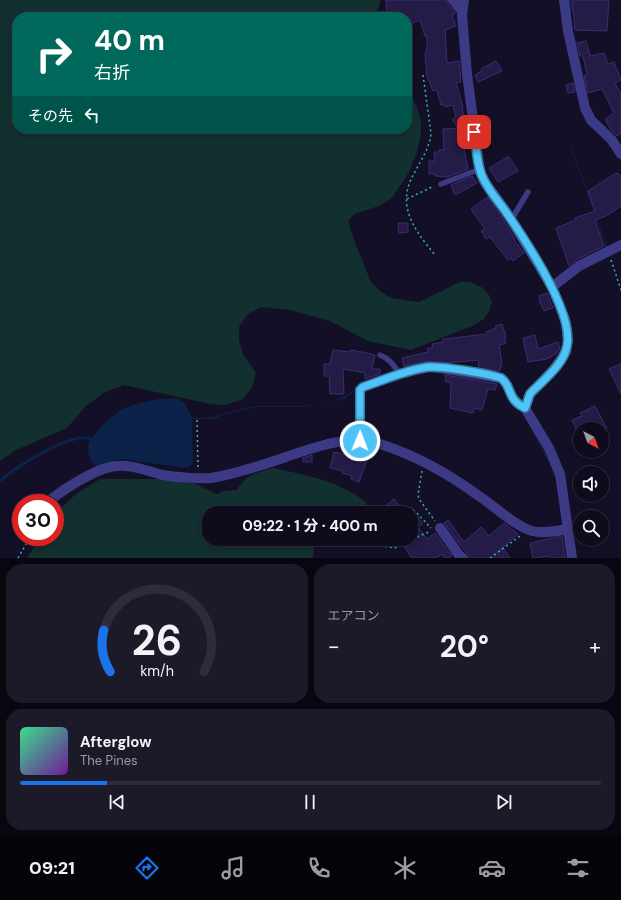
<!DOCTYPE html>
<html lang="ja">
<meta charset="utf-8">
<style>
body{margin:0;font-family:"DM Sans","Noto Sans JP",sans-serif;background:#1c1929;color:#f1f3f6;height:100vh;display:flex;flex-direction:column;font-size:15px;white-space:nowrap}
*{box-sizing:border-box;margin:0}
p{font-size:13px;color:#9b9ba3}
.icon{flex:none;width:22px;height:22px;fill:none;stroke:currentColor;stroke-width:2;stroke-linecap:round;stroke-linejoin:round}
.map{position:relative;height:558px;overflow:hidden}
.drawer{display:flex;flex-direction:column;gap:6px;padding:6px;background:#08060f;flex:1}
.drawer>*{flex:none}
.hud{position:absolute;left:12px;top:12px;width:400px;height:122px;border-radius:16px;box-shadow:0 2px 6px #0003,0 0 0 1px #2e2b3b;background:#00695c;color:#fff;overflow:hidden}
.needle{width:26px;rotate:139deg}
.fabs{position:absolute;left:573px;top:422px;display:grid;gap:8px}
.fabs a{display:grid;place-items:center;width:36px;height:36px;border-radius:50%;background:#0e0b1c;box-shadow:0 2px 6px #0003,0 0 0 1px #2e2b3b;font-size:20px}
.speed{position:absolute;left:12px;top:494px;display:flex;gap:8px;font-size:20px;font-weight:700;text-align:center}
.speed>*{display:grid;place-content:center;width:52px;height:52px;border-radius:50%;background:#0e0b1c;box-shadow:0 2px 6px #0003,0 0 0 1px #2e2b3b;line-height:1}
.speed .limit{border:6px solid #d22;background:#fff;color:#111}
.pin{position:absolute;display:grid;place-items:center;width:34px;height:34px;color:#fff;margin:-17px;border-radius:8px;box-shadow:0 2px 6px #0006}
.me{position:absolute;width:44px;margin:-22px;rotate:1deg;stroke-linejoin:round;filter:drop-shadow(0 0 3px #0008)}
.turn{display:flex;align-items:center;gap:14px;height:84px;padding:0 16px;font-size:18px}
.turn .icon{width:52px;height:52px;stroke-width:2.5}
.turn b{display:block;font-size:28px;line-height:34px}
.then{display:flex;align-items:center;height:38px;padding:0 16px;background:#0003;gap:8px;font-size:15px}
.big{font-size:30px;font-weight:700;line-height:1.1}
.drawer .card{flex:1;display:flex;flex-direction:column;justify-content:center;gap:6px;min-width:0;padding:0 14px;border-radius:16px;background:#1c1929}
.drawer .dial{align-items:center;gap:0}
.dial svg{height:104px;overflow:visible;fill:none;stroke:#2e2b3b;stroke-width:7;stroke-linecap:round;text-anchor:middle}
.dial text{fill:#f1f3f6;stroke:none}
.song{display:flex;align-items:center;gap:12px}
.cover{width:48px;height:48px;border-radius:6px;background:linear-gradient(135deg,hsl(150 70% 55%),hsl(280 70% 35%))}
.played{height:4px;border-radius:2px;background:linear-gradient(90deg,#1a73e8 15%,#2e2b3b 15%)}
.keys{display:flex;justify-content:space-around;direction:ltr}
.heat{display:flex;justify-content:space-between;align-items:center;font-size:22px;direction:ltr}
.drawer .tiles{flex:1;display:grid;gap:6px;grid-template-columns:1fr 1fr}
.card:last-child{grid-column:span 2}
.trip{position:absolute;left:202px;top:506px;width:216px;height:40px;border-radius:16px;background:#0e0b1c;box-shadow:0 2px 6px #0003,0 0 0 1px #2e2b3b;font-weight:700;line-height:40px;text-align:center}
.menu{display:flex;height:64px;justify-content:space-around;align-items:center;background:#06040b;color:#9b9ba3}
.menu .icon{width:28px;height:28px}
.menu .current{color:#1a73e8}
.menu b{font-size:18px;color:#f1f3f6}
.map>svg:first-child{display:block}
.green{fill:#12302f}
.water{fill:#0c2248}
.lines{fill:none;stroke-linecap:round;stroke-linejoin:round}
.stream{stroke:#0c2248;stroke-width:3}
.building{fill:#241b47;stroke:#3b2d73}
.path{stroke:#2fb8b0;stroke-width:1.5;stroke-dasharray:2 3;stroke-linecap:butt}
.lane{stroke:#3d3a85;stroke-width:5.5}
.street{stroke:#3d3a85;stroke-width:10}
.route-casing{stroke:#337fa1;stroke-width:10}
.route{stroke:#4fc3f7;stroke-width:7}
</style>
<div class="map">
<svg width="621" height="558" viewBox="0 0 621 558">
<rect width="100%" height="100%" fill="#130f26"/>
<path class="green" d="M0,0H381L375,17H17V129H407V90L417,107L421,121V135L416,155L409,172L392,198L379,206L354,214L348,221L355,243L371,282L380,291L391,298L419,302L460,282H471L483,288L489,295L492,302L489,311L484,319L472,326L411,350L368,341L330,321L290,310L261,307L248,314L239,327V340L243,354L256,373L253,386L243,399L225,405L210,404L124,385L105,392L86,406L67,428L16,450L0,461Z
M273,468C306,475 339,481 366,502L367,513H209V539H315L313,558H27L40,537H55V513L76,494L100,479H164L187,480L217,494L223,491L237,490C247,473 255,474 273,468Z"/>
<path class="water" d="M569,144H570L608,247L607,248Z
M355,389L356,390L344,399L304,407H257L233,412L212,419H192L193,463L189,467L186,468L122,459L116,460L98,467C94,465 92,463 90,458C88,454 87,448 89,443C92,435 110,417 118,412C129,404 168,395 180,400C187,403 189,412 192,418C199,418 207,418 213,417C228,413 242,407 258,406C291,404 328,412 355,389Z
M526,417L553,467L556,476L554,477L551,467L525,418Z"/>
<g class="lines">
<path class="stream" d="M570,0L571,9
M0,481C17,466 57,442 79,438C84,437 89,438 94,439"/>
</g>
<path class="building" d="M386,0H447L448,4L454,11L455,14L452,15L456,26L445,30L447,63L459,61L461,82L456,83L463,107H462L465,124H467L470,148H464L468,169L447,177L435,176V174H429V161H435L434,152H439V150H444L443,129L458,128L452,120L456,116L453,105L445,107L444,104L441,105L437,90L433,91L427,76L425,53H426L427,47V36H425L420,20L408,25L407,17H387Z
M572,0H609L607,31L575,30Z
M586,41L590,56L604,53L608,64L614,62L621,80L615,83L621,94V134L617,136L611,130L605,119L614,113L602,89L588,93L584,76L587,75L583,56H580L577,43Z
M496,61L502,71L478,82L475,75L482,71L481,69Z
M573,83L575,92L568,93L566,85Z
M508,157H509L518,171L498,182L489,168Z
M616,173V174L618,173L621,177V206L606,216L595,220L604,246L576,260L569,266L556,228L576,220L575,218L595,211L588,191Z
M472,176L477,183L455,195L451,185Z
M488,197L502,217L515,239L514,240L524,253L513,261L511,258L508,260L490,237L486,239L481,231L485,229L471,209Z
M398,223H408V232L399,233Z
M547,293L553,308L544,311L539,300L540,299L539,296Z
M502,324L505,333L506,338H504L506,343L499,345L502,364H501V368H500V371L479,368L478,360L448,363L428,361L404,366L402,358L428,352V348H433L432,344L443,342L442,340L444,339L486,334V332L496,328L495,326Z
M535,335L538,349L558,342L560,348L557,353L547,359L528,362L523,338Z
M333,350L350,352L351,350L372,354V355H375L372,369H380V374L365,379V373L343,369L344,394H330L329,376H324V364H330Z
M621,364V394L609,369Z
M445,375L497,384L495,390L488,389L482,410L474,408L473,413L450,408L451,382H446Z
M595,406L607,429H576L572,420L582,416L580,413Z
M360,447L371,449L359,482L351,479L352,476L342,473L343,471L330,468L334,452L357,457Z
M312,455V462H303V458Z
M394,499L405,513H386L382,509Z
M411,507L423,524L418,527L427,539L435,533L452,556L449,558H445L442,554L436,558H412L399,539H411Z
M448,520L464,542L481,527L489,536L504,523L518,534L499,551L504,549L510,558H469V555L464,550L444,523Z
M562,536L565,558H550V556L533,558L530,543Z"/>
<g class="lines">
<path class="path" d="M423,75L431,133C430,147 422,158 416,170C412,177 408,184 407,193C403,216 421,238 435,255
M407,199L434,186
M611,260L621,290
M197,420L198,468
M422,471L418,495L419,499L435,521
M409,513L413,510L415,511L431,528
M394,539L397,542
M375,545L395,548L408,541L431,531
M18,558L30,537
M490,558L520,536"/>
<path class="lane" d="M441,184L480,169
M511,220L528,192
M380,355C390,359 394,366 400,374"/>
<path class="street" d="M453,0L462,11
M464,0L462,15L467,74L480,172L484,181L507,213L552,287L566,322L568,340L566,352L554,369L530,394L525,408
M564,0L568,31L585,108L591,120L611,139L621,154
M552,287L579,266L621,245
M360,441V390L363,387L400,374L429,367L440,368L501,378C513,386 506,399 525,408L549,448L560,474L572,558
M50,500C64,489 92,471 110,467C129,463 144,470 163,475C174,477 200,479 211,478C237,474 262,465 286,457C318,446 350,434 383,445C417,456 450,475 479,496C493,505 516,527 532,531C544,534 556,531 567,529
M440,528L459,555L463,558"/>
</g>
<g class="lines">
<defs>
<path id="route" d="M360,441V390L363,387C384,380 405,370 428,367C442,366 486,373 501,378C513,387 506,399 525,408C527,404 528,398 530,394C532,391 536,388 539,385C550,374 564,362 567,346C574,313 526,241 506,212C499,202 490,192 484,180C476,166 477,147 474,132"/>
</defs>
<use href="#route" class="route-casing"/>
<use href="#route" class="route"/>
</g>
</svg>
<div class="fabs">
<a><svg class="needle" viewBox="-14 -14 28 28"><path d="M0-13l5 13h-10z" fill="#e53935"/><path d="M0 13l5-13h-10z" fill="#9b9ba3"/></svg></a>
<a><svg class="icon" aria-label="sound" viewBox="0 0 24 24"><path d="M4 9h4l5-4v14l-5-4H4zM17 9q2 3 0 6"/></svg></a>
<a><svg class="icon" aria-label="search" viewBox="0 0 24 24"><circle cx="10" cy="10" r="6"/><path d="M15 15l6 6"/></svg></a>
</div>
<div class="speed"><div class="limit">30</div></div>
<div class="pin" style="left:474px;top:132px;background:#d93025"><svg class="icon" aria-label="arrive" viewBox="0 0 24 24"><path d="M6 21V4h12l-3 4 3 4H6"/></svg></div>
<svg class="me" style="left:360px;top:441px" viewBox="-20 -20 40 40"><circle r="17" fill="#4fc3f7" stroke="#fff" stroke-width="3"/><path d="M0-11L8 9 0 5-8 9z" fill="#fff"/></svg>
<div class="trip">09:22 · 1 分 · 400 m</div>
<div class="hud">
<div class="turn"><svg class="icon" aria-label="right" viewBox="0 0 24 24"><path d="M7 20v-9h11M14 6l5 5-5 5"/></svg><div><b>40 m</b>右折</div></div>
<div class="then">その先<svg class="icon" aria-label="left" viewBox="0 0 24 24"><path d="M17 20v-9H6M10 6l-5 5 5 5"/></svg></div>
</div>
</div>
<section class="drawer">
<div class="tiles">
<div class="card dial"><svg viewBox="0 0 100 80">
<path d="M14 69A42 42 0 1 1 86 69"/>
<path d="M14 69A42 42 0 0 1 9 37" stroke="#1a73e8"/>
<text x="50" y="56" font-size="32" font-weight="700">26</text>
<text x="50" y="72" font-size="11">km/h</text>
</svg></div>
<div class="card"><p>エアコン</p>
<div class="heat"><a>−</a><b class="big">20°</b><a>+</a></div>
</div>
<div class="card">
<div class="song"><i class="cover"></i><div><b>Afterglow</b><p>The Pines</p></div></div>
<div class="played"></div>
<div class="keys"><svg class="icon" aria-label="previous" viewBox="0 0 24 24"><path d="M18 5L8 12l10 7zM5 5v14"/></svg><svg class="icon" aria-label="pause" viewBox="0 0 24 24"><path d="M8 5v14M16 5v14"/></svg><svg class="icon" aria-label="next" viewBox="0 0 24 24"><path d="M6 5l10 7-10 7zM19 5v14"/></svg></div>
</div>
</div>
</section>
<nav class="menu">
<b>09:21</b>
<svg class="icon current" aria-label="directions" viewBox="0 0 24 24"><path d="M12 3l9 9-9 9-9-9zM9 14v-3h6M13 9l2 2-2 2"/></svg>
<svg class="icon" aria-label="music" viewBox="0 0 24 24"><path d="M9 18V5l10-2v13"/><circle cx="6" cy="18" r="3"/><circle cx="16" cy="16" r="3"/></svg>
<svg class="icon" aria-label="phone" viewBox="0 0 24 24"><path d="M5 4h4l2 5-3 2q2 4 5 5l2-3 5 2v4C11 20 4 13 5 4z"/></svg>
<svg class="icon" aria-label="climate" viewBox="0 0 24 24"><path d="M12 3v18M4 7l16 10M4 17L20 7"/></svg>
<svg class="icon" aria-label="car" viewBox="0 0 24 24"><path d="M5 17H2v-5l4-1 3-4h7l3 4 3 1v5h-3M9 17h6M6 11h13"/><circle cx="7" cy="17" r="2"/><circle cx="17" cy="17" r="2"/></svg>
<svg class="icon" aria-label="filters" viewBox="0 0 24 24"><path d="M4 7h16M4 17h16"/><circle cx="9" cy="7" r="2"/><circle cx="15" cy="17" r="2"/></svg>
</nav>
